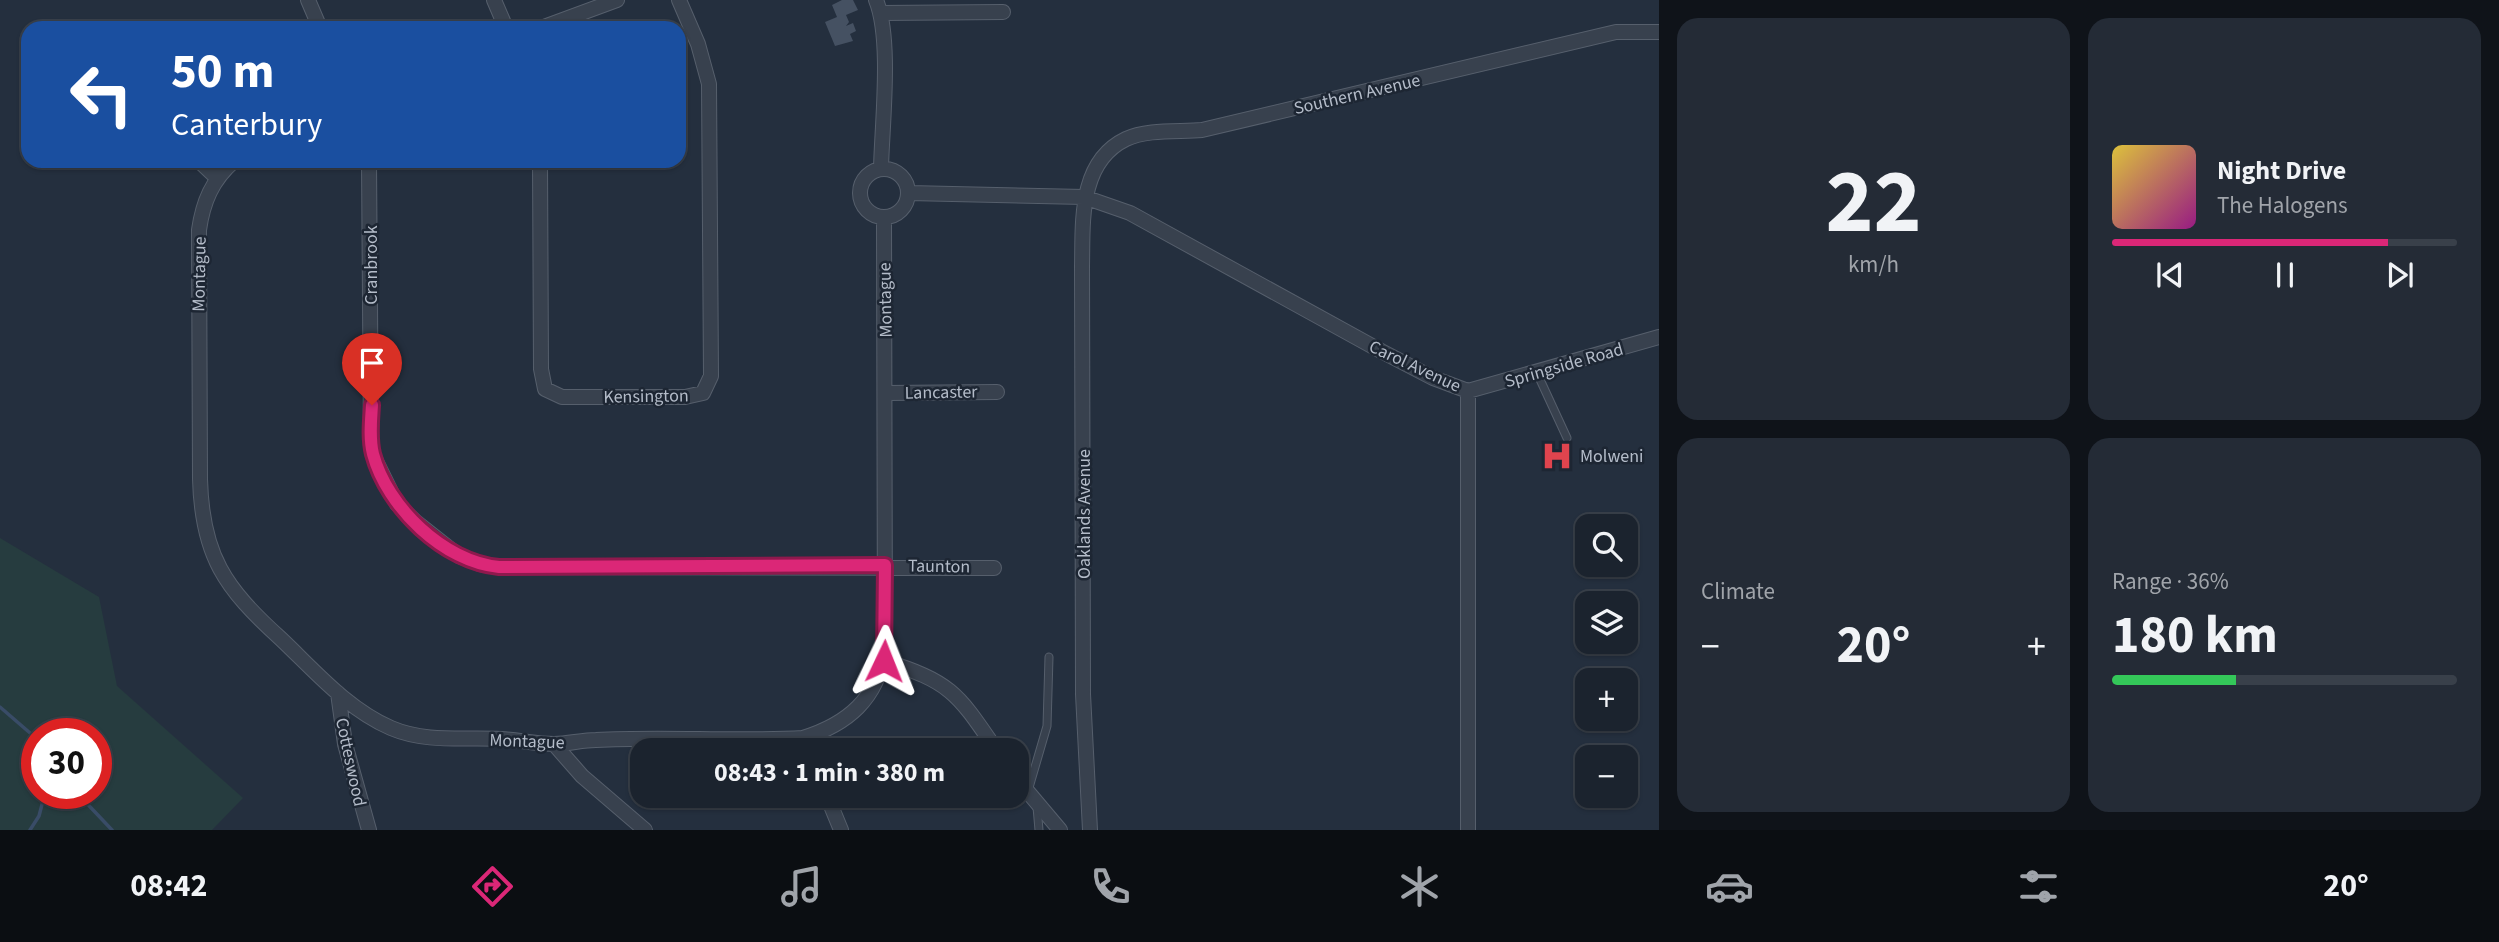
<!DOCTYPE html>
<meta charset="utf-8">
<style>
body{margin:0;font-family:"Source Sans 3",sans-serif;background:#242b36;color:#f1f3f6;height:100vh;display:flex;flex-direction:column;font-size:26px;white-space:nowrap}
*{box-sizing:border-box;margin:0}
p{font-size:23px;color:#a0a4aa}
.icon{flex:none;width:38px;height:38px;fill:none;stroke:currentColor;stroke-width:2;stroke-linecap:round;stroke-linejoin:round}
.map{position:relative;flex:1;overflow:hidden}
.sheet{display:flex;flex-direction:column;gap:18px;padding:18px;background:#0f1319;width:840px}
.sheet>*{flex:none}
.banner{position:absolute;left:21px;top:21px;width:665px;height:147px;border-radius:21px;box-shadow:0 2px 5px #0004,0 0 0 2px #39404a;background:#1a4fa0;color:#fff;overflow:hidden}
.fabs{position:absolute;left:1575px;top:514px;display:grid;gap:14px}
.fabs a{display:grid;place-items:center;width:63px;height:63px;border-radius:14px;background:#1b232e;box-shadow:0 2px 5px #0004,0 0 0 2px #39404a;font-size:35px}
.speed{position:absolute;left:21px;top:718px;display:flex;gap:14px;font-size:35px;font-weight:700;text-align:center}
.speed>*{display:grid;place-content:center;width:91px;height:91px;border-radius:50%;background:#1b232e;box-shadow:0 2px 5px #0004,0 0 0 2px #39404a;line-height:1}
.speed .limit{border:10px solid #d22;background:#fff;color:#111}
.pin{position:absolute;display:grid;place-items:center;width:60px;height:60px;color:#fff;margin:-72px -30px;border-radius:50% 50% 50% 0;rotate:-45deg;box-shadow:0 0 7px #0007}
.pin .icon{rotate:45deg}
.me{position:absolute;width:77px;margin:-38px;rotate:2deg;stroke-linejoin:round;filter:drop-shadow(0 0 5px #0008)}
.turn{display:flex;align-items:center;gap:24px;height:147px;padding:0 35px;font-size:32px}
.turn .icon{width:91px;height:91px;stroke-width:2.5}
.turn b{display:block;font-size:49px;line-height:60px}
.big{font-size:52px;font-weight:700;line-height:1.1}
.sheet .tile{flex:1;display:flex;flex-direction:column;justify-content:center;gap:10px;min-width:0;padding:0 24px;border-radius:21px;background:#242b36}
.sheet .dial{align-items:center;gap:0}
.dial b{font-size:91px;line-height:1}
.song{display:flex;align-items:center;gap:21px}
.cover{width:84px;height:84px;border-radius:10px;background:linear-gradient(135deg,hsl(50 70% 55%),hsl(310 70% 35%))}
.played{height:7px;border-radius:4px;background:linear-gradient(90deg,#db2777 80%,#39404a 80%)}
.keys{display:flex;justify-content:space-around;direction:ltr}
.heat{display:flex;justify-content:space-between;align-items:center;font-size:38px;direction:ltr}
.charge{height:10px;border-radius:5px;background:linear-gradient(90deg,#34c759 36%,#39404a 0)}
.sheet .tiles{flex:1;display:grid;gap:18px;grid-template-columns:repeat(2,1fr)}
.trip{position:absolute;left:630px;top:738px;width:399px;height:70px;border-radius:21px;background:#1b232e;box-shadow:0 2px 5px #0004,0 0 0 2px #39404a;font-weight:700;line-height:70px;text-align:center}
.dock{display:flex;height:112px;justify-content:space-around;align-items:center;background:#0b0e12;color:#a0a4aa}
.dock .icon{width:49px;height:49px}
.dock .active{color:#db2777}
.dock b{font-size:32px;color:#f1f3f6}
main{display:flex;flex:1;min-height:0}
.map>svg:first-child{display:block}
.green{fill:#263c3f;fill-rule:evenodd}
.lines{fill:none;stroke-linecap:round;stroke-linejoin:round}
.stream{stroke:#394c67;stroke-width:3.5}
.building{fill:#455162}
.lane-casing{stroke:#565f6c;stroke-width:9}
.street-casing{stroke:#565f6c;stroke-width:16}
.lane{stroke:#38414e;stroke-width:7}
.street{stroke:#38414e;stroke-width:14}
.route-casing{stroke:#8e194d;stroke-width:18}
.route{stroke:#db2777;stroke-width:12}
.labels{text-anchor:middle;stroke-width:5;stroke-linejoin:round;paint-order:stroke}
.street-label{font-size:18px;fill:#b4bcc9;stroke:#1d2633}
.poi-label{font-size:18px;fill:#b4bcc9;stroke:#1d2633;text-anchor:start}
</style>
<main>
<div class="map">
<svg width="1659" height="830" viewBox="0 0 1659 830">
<rect width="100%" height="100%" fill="#242f3e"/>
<path class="green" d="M0,538L99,597L117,686L243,798L212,830H0ZM37,733H96V793H37Z"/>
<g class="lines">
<path class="stream" d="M0,707L37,739
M77,793L112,830
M30,830L39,816L45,793"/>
</g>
<path class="building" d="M842,0H853L858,10L846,15L849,22L846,26L853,23L856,31L850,34L853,41L835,46L825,22L837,17L832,5Z"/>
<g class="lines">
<defs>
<path id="lane" d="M1537,373L1567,438
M1028,791L1047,726L1049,657
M1037,807L1039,830"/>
<path id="street" d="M308,0L320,28
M494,0L506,28
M876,0C892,39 882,124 881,168
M881,13L1003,12
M541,28L617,0
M199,161L217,178
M234,161C212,180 203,202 199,230L200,479C202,556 225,588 280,638C314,670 347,709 391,728C426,743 464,737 501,739C519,740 536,744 554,744C568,744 582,740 596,740C665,736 734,742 803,738C848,724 877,699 885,651L884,218
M369,161L371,444L374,457L397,504L416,522L459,556L480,564L499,567L994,568
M540,161L541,369L545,389L562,397H685L703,393L711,376L709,84L698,44L679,0
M860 193a24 24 0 1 1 48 0a24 24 0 1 1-48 0Z
M909,193L1084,197L1130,213L1381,351L1433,378L1468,391V830
M1468,391L1659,337
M886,393L997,392
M884,661C952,682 958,694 997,751
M338,693L345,744L369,830
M554,744L582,776L645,830
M1017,779L1060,830
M827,796L841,830
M1090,830L1083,694L1082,266C1083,223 1078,162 1126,139C1147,129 1179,132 1202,130L1616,32H1659"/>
</defs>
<use href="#lane" class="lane-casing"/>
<use href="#street" class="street-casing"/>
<use href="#lane" class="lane"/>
<use href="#street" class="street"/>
</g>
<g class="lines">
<defs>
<path id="route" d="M372,405C371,421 369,438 373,454C387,507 444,562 499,567L885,565L884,661"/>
</defs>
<use href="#route" class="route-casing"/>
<use href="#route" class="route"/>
</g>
<defs>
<symbol id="hospital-bare" viewBox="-9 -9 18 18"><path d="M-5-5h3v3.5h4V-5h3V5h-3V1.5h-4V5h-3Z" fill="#e0444e" stroke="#1d2633" stroke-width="2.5" paint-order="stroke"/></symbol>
</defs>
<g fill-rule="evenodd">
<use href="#hospital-bare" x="1535" y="434" width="44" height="44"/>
</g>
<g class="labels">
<g class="street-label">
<text transform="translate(1357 94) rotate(-13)" y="6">Southern Avenue</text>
<text transform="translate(371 265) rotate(-90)" y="6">Cranbrook</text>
<text transform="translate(199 274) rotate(-89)" y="6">Montague</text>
<text transform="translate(885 300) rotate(-91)" y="6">Montague</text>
<text transform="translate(1564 365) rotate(-16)" y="6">Springside Road</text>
<text transform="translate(1415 366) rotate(25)" y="6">Carol Avenue</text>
<text transform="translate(941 392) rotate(-1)" y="6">Lancaster</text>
<text transform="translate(646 396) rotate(-1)" y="6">Kensington</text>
<text transform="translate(1084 514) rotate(-90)" y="6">Oaklands Avenue</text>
<text transform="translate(939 566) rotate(1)" y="6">Taunton</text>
<text transform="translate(527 741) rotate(2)" y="6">Montague</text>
<text transform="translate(351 762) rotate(78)" y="6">Cotteswood</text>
</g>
<g class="poi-label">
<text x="1580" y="462">Molweni</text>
</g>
</g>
</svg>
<div class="fabs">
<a><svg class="icon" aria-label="search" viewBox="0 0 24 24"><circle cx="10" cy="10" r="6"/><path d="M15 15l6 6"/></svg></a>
<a><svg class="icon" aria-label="layers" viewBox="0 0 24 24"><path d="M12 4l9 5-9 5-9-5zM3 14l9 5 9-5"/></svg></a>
<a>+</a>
<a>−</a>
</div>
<div class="speed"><div class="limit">30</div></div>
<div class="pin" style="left:372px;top:405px;background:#d93025"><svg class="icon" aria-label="arrive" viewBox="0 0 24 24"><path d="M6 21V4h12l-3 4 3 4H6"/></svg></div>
<svg class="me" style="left:884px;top:661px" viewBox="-20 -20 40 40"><path d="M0-17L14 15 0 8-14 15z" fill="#db2777" stroke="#fff" stroke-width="4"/></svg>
<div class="trip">08:43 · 1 min · 380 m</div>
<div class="banner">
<div class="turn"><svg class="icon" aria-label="left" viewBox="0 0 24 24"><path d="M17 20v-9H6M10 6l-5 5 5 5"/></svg><div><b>50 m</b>Canterbury</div></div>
</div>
</div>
<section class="sheet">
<div class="tiles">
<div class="tile dial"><b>22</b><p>km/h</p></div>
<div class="tile">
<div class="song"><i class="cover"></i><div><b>Night Drive</b><p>The Halogens</p></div></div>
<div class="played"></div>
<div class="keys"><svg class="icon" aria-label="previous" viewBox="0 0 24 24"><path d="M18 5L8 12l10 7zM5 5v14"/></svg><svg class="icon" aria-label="pause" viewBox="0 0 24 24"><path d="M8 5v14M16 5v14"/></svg><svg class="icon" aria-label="next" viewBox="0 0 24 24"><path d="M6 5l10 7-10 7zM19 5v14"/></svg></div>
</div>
<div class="tile"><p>Climate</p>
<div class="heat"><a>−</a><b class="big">20°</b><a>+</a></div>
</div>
<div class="tile"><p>Range · 36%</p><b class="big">180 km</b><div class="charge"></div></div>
</div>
</section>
</main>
<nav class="dock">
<b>08:42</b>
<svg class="icon active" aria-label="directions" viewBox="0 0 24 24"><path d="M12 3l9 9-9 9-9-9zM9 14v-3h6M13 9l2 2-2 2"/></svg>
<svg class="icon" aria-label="music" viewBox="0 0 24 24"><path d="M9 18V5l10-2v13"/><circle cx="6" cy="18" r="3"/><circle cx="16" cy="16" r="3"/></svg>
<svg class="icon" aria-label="phone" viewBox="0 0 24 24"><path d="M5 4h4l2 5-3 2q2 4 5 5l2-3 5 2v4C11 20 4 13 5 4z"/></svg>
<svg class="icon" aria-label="climate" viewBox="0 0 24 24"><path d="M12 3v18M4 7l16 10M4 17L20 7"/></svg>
<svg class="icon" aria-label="car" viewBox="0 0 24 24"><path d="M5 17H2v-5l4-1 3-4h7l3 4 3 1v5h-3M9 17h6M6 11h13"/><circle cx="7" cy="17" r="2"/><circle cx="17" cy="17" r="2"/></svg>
<svg class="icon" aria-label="filters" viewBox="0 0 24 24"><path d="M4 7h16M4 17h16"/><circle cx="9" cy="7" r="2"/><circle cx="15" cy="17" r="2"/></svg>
<b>20°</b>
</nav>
